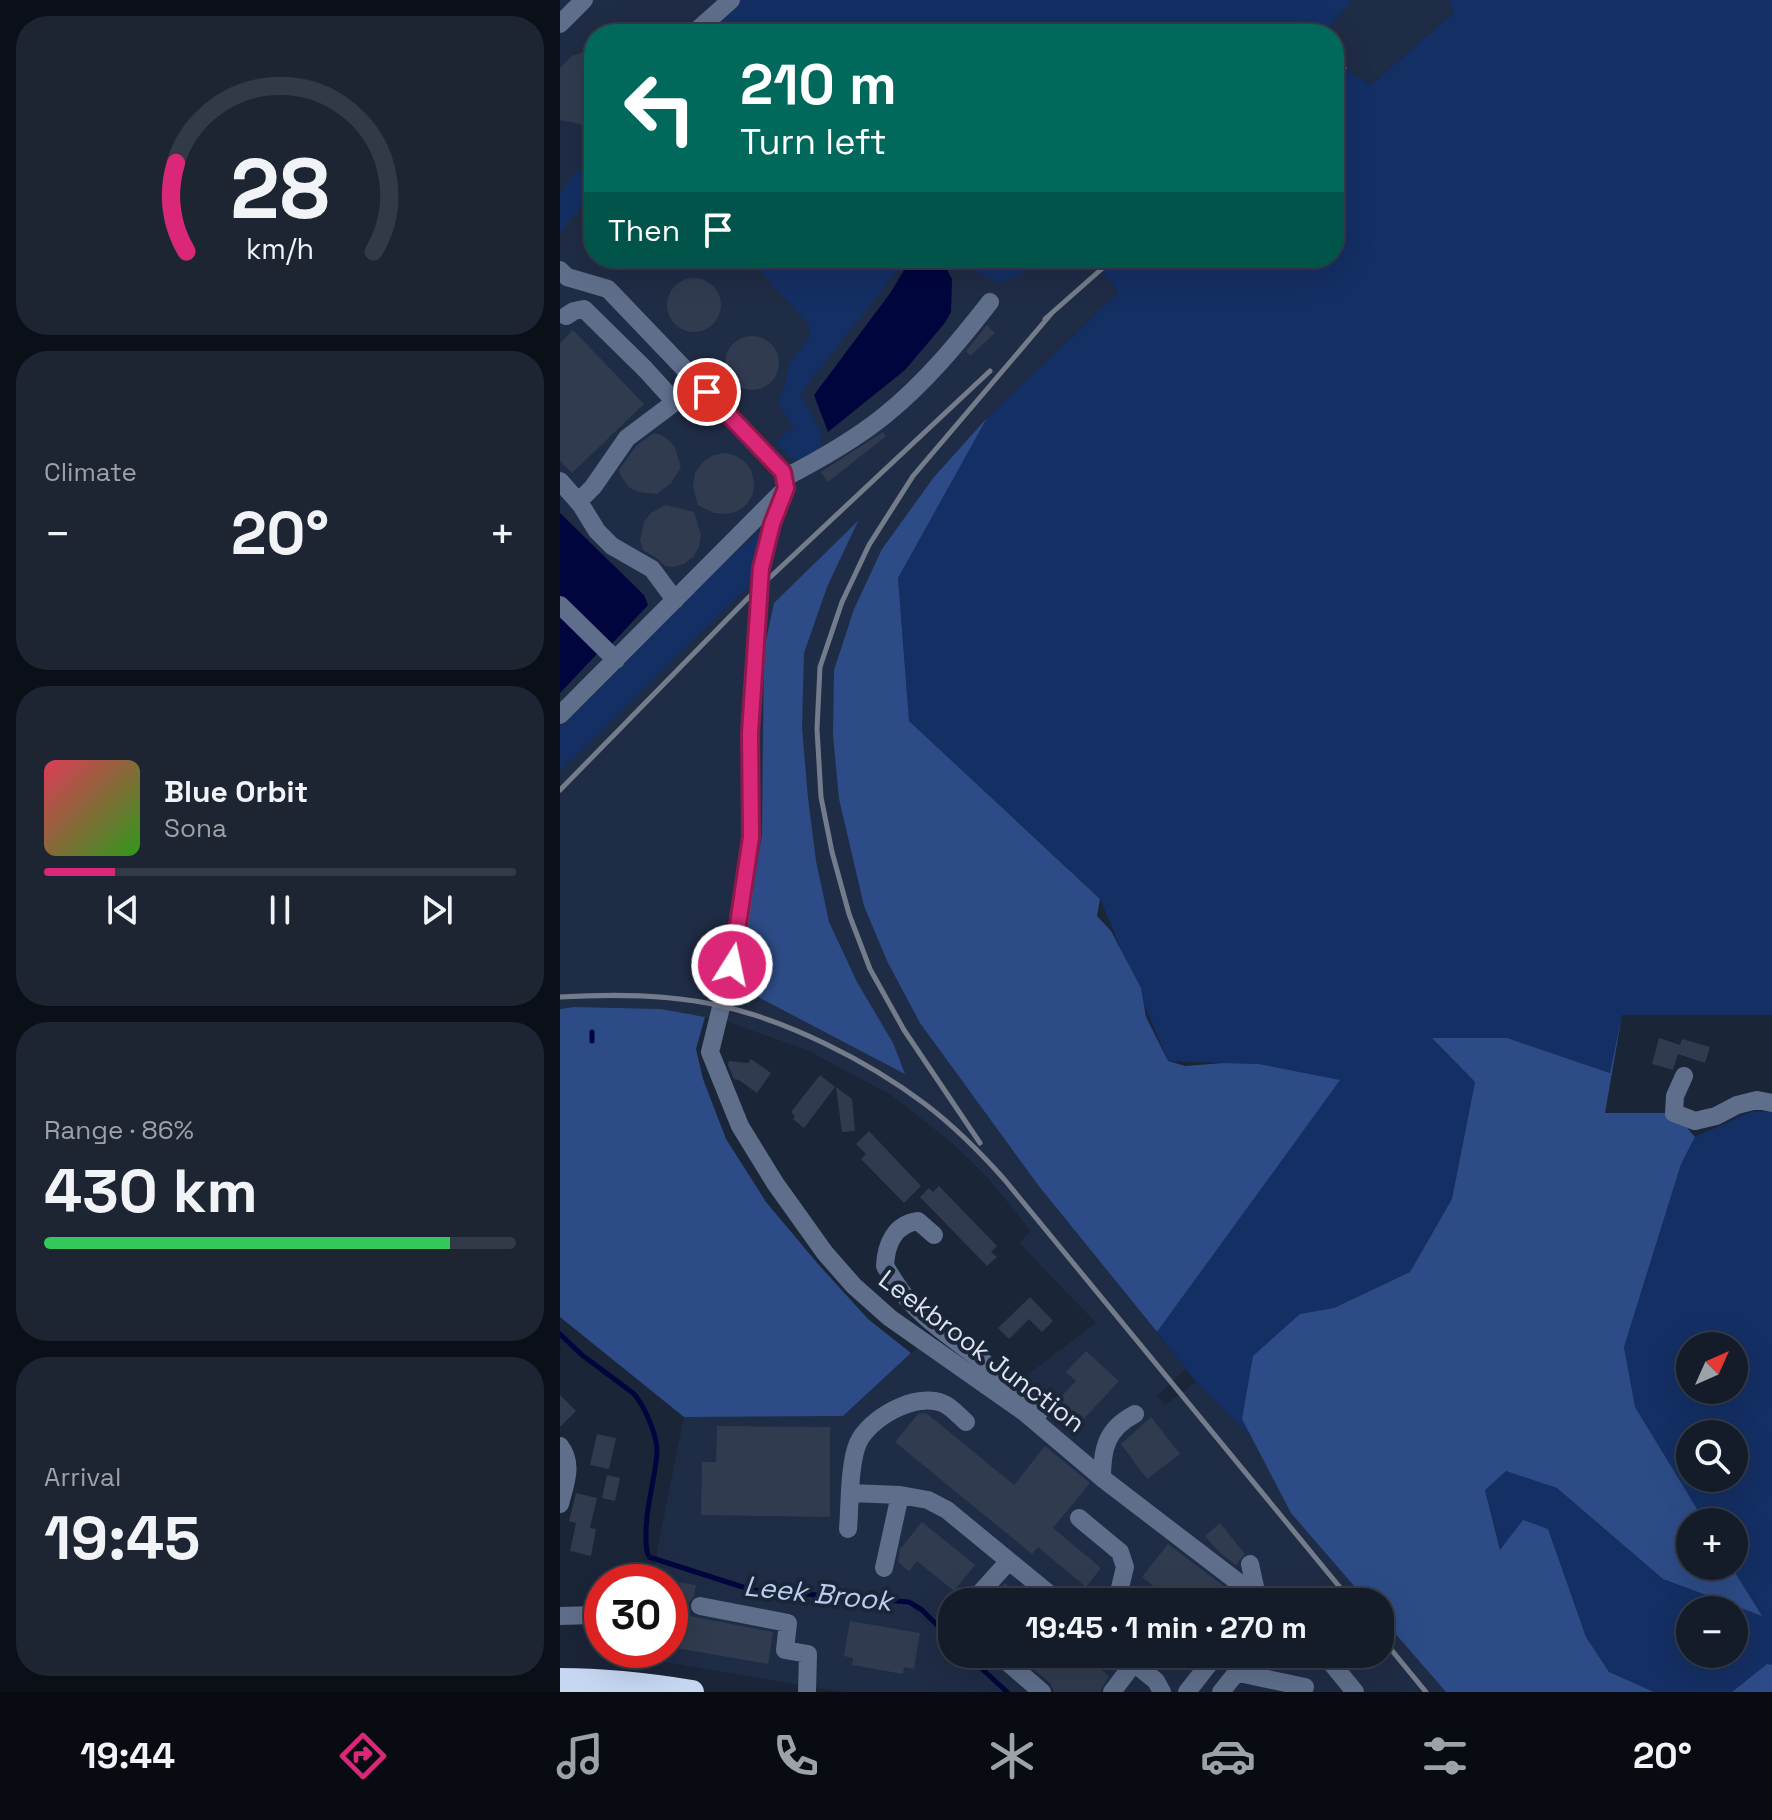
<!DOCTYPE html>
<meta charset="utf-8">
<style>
body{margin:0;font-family:"Space Grotesk",sans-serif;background:#1d2532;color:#f1f3f6;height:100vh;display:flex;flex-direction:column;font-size:30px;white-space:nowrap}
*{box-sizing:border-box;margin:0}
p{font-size:26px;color:#9da1a8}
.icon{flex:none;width:44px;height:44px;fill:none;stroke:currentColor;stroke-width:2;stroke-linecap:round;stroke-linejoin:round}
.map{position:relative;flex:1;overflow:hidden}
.sheet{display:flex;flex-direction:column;gap:16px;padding:16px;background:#0b0f17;width:560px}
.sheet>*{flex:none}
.hud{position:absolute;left:24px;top:24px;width:760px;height:244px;border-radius:32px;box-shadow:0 8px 32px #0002,0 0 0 2px #333a47;background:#00695c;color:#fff;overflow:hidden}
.needle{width:52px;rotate:45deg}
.buttons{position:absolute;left:1116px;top:1332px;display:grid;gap:16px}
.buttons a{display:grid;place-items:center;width:72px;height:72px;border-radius:50%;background:#141c2a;box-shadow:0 8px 32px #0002,0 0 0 2px #333a47;font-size:40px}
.speed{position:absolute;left:24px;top:1564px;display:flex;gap:16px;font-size:40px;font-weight:700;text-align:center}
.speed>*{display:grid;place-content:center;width:104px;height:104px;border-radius:50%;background:#141c2a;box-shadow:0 8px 32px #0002,0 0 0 2px #333a47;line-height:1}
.speed .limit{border:12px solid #d22;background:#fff;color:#111}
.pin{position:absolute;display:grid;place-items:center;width:68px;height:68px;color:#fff;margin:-34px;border:4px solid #fff;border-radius:50%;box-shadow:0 2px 8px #0007}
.me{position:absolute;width:88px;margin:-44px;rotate:10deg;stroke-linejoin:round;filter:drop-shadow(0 0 6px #0008)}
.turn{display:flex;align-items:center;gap:28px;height:168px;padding:0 24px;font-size:36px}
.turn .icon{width:104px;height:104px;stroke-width:2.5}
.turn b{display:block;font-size:56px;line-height:68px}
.then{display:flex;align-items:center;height:76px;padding:0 24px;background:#0003;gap:16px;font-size:30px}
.big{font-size:60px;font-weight:600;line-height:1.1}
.sheet .card{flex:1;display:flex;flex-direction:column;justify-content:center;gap:12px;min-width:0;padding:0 28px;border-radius:32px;background:#1d2532}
.sheet .dial{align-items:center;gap:0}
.dial svg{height:208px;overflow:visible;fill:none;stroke:#333a47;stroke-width:7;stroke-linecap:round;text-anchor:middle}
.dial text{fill:#f1f3f6;stroke:none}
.song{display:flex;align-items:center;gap:24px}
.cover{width:96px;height:96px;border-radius:12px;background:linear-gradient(135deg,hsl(350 70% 55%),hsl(110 70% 35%))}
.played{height:8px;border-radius:4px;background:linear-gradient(90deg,#db2777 15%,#333a47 15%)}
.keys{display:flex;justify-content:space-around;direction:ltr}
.heat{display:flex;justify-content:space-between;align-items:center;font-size:44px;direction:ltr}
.charge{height:12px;border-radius:6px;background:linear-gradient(90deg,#34c759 86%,#333a47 0)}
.trip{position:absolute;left:378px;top:1588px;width:456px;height:80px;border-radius:32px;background:#141c2a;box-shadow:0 8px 32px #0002,0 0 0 2px #333a47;font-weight:600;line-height:80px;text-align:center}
.menu{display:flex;height:128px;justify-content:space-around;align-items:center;background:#080b11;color:#9da1a8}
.menu .icon{width:56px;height:56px}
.menu .active{color:#db2777}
.menu b{font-size:36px;color:#f1f3f6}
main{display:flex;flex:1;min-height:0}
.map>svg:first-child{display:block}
.built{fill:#1f2c45}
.green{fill:#142f64;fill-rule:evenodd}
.forest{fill:#2d4c87}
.water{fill:#00063d}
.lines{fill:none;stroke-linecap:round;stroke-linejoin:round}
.stream{stroke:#00063d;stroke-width:5}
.building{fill:#303b4f}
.minor{stroke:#5f6f8b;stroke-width:18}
.highway{stroke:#c7d7f2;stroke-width:24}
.rail{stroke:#747c8c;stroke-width:5}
.route-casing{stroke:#8e194d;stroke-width:20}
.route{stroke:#db2777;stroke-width:14}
.labels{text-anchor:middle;stroke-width:8;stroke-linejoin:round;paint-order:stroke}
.street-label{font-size:26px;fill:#dde4f0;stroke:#1b2538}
.water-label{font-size:28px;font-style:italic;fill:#b9cdf0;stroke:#1b2538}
</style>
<main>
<section class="sheet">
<div class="card dial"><svg viewBox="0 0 100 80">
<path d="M14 69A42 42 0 1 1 86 69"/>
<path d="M14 69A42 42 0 0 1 10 35" stroke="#db2777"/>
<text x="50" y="56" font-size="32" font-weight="700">28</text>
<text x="50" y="72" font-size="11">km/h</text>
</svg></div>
<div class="card"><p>Climate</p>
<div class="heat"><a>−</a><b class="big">20°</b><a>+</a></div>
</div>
<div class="card">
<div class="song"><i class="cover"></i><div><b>Blue Orbit</b><p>Sona</p></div></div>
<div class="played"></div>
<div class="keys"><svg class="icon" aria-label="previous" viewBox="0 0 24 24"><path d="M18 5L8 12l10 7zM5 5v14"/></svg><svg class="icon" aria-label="pause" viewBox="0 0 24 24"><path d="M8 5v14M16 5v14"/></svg><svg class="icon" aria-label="next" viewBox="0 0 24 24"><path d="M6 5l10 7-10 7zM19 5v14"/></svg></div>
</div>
<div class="card"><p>Range · 86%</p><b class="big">430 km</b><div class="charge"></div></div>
<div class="card"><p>Arrival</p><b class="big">19:45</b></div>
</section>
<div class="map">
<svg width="1212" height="1692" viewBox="0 0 1212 1692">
<rect width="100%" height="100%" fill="#1b2538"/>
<path class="built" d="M0,0H695L760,34H34V258H530L559,292L427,418L374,477L322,549L294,609L274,670L279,799L304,906L327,961L360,1023L478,1185L626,1369L597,1396L605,1405L636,1382L781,1524L917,1692H800L769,1654H820V1602H392V1654H762L786,1692H282L76,1657L78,1650H110V1582H91L124,1417L283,1416L370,1336L445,1392L536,1323L459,1243L471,1231L426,1176L392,1143L331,1095L247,1050L165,1021L101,1009L14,1007L0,1009Z
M792,0H889L895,11L811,85L784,68L777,59L774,44V34H764Z"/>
<path class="green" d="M178,0H792L764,34H139Z
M889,0H1212V1015H1062L1051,1073L947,1038L873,1039L915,1082L892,1199L850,1272L774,1308L740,1314L682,1419L691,1436L636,1382L597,1332L779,1080L699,1064L608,1061L540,899L349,721L338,578L427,418L559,292L530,258H774V44L777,59L784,68L811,85L894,12Z
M34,155V192L0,232V195L10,179Z
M188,258H358L341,266L240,394L261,431V452L245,461L231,458L215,442L233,427L218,402L224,388L229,365L250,336V326Z
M385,258H492L441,284L402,264Z
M206,526L194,580L0,771V727L152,573Z
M1212,1111V1665L1207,1664L1172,1692H1094L1049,1672L1026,1637L988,1529L941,1551L925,1489L946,1471L997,1488L1103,1579L1201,1616L1171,1566H1174V1522H1145L1075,1407L1064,1347L1121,1164L1135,1137L1190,1112ZM1130,1346H1174V1390H1130ZM1130,1434H1174V1478H1130ZM1130,1610H1174V1654H1130Z"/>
<path class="forest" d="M427,418L338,578L349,721L540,899L537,916L551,931L581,988L586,1017L608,1061L625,1066L664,1063L699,1064L780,1080L597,1332L478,1185L360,1023L327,961L304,906L279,799L273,735L274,670L294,609L322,549L374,477Z
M298,521L267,587L244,653L242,728L248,798L256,861L269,922L297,982L333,1043L345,1074L177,986L202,834L204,650L214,603Z
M14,1007L101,1009L145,1017L136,1049L143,1079L166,1139L206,1202L258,1264L308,1319L351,1353L283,1416L124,1417L0,1317V1009Z
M1062,1015L1045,1113H1114L1135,1137L1121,1164L1064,1347L1075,1407L1145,1522H1130V1566H1171L1202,1616L1103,1579L997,1488L946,1471L925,1490L940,1550L963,1520L988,1529L1026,1637L1049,1672L1094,1692H886L820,1616V1602H808L731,1513L682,1419L693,1356L740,1314L774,1308L850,1272L892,1199L915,1082L872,1038H947L1050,1073Z
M1207,1664L1212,1665V1692H1172Z"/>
<path class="water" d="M358,258H376L384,264L392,279L391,312L384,324L345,370L268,432L254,395L331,292L344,270Z
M0,513L84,595L88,605L48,648L0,600Z
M0,609L34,642L37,654L0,693Z"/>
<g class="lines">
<path class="stream" d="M32,1041V1032
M0,1334L22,1355L73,1393C84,1404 97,1435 97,1451C96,1477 86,1504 86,1532C86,1541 85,1549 89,1557L192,1590L349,1602L362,1610L392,1640
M406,1654L447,1692"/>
</g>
<path class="building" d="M24,52H34V127L0,120V68L12,56Z
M107 305a27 27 0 1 1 54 0a27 27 0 1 1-54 0Z
M427,325L435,333L410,356L406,351Z
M13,330L84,404L12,473L0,461V343Z
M165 363a27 27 0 1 1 54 0a27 27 0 1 1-54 0Z
M323,432L326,436L268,482L261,472Z
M94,433L101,435L110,441L115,448L121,467L111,483L97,494L78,492L69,487L61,476L59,470L76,446Z
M166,453L176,456L185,462L191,470L194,482L193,494L187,504L178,511L167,514L154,513L138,505L133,487L135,472L144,461L154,455Z
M106,505L134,512L141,535L139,547L133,557L124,564L113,567L105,566L98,559L83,550L80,540L84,522L91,513Z
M1099,1038L1120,1045L1122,1039L1150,1047L1145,1063L1118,1054L1113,1070L1092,1064Z
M191,1059L211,1073L197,1093L179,1080L174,1079L168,1065L169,1061L188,1063Z
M260,1075L275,1087L244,1128L233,1119L235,1116L231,1112Z
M276,1087L292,1099L295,1131L282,1132Z
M309,1131L361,1186L344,1203L301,1159L306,1154L296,1144Z
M379,1186L437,1246L431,1252L437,1257L427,1266L360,1197L369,1188L373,1192Z
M470,1297L493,1321L482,1332L469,1319L449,1339L438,1328Z
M526,1351L559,1381L520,1423L496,1402L516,1381L506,1372Z
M0,1395L16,1411L0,1427Z
M366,1413L454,1485L485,1446L530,1483L493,1528L541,1568L526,1587L478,1547L472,1554L335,1442L358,1414Z
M591,1417L620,1454L587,1479L561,1444Z
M157,1426L270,1427V1517L141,1515L142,1462H156Z
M37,1434L56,1438L49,1469L30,1465Z
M47,1475L60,1478L55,1501L42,1498Z
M16,1493L37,1498L30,1528L36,1529L31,1556L10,1551L16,1523L9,1521Z
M362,1522L415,1565L394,1591L357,1561L349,1571L338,1562L340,1549Z
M660,1523L685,1554L676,1565L659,1552L645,1536Z
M608,1544L661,1584L683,1602H612L582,1577Z
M110,1581L136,1585L134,1596L128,1604L130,1616L213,1632L208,1664L110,1647Z
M445,1583L468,1602H428Z
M290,1621L360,1633L354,1669L344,1667L343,1674L292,1665L293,1658L284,1656Z
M468,1654H523L549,1676L540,1692H494L490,1683L463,1660Z"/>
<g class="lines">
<path class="minor" d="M0,24L24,0
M133,34L171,0
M0,270L7,277L48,289L223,472L226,488L212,524L201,568L190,733L191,837L177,942L150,1052L180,1126L215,1183L265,1253L294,1286L330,1318L464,1412L542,1478L704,1602
M6,316L14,311L24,309L85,369L115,402
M224,478C259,460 294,440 324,416C365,383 398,343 430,302
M0,481L21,505L37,531L52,546L92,569L115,600
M19,501L33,487L67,438L115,402L147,392
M0,605L56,660
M0,715L221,493
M1124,1076L1115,1096L1114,1113L1135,1121L1156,1116L1177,1105L1197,1100L1212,1103
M374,1235L358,1221C335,1224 326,1244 325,1266C333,1279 340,1291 350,1302C389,1343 443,1368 479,1413
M0,1446C14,1464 5,1484 0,1504
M542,1478C542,1449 546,1429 575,1414
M291,1493L340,1495L368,1500L387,1510L499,1602
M519,1518L560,1552L565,1567L558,1596L553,1602
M288,1529C290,1505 289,1464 298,1443C309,1418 356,1392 382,1403C391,1406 399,1416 406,1422
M690,1564L697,1596
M324,1568L340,1495
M412,1602L449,1561
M140,1606L228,1623L225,1650L248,1654L247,1692
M0,1616L35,1615
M438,1654L482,1692
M563,1654L596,1681L602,1692
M764,1654L795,1692
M552,1692L574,1663
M627,1692L656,1655
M661,1692L673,1677L679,1673L745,1687"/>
<path class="highway" d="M0,1680C44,1680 89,1685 132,1692"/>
<path class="rail" d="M774,76L784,68
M485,319L554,258
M0,790L189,597L430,371
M0,997C53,994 106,994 157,1005C227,1020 308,1061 365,1104C394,1126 420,1152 444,1179L792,1602
M420,1143L344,1030L310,969L289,914L272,852L261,797L257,729L260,667L282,602L309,545L353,476L491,314
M820,1636L866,1692"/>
</g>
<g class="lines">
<defs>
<path id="route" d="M147,392L223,472L226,488L212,524L201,568L190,733L191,837L172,965"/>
</defs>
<use href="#route" class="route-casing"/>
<use href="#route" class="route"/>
</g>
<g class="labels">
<g class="street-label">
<text transform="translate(422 1351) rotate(37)" y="9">Leekbrook Junction</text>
</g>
<g class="water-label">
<text transform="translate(258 1593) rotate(6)" y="10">Leek Brook</text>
</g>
</g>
</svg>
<div class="buttons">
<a><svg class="needle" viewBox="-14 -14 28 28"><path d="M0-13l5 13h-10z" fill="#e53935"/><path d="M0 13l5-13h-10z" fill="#9da1a8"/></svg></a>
<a><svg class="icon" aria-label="search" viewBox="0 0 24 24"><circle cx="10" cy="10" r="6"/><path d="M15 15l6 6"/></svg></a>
<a>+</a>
<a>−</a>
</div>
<div class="speed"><div class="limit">30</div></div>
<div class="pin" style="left:147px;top:392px;background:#d93025"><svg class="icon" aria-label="arrive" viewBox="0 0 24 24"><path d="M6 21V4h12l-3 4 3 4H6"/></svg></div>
<svg class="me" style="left:172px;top:965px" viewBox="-20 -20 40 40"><circle r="17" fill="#db2777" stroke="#fff" stroke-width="3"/><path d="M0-11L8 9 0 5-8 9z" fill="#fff"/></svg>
<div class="trip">19:45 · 1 min · 270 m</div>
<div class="hud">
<div class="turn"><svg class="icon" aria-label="left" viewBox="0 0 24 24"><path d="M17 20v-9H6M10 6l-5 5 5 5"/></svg><div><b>210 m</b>Turn left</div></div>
<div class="then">Then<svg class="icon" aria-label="arrive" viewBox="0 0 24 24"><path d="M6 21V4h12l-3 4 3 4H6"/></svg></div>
</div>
</div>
</main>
<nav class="menu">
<b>19:44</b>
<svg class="icon active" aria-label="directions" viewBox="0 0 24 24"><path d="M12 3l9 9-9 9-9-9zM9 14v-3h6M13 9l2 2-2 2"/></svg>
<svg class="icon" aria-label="music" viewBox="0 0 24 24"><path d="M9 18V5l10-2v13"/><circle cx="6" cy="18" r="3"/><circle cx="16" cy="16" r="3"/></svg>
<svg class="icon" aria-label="phone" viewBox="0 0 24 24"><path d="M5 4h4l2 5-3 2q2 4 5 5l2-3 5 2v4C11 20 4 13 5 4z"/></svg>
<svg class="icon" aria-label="climate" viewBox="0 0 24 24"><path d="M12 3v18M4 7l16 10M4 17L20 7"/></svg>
<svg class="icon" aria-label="car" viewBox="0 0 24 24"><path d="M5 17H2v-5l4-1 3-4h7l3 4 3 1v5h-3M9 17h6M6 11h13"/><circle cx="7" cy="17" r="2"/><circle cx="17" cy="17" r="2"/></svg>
<svg class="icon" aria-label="filters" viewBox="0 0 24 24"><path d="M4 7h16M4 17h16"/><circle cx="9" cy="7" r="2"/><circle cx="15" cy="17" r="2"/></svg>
<b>20°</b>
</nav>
